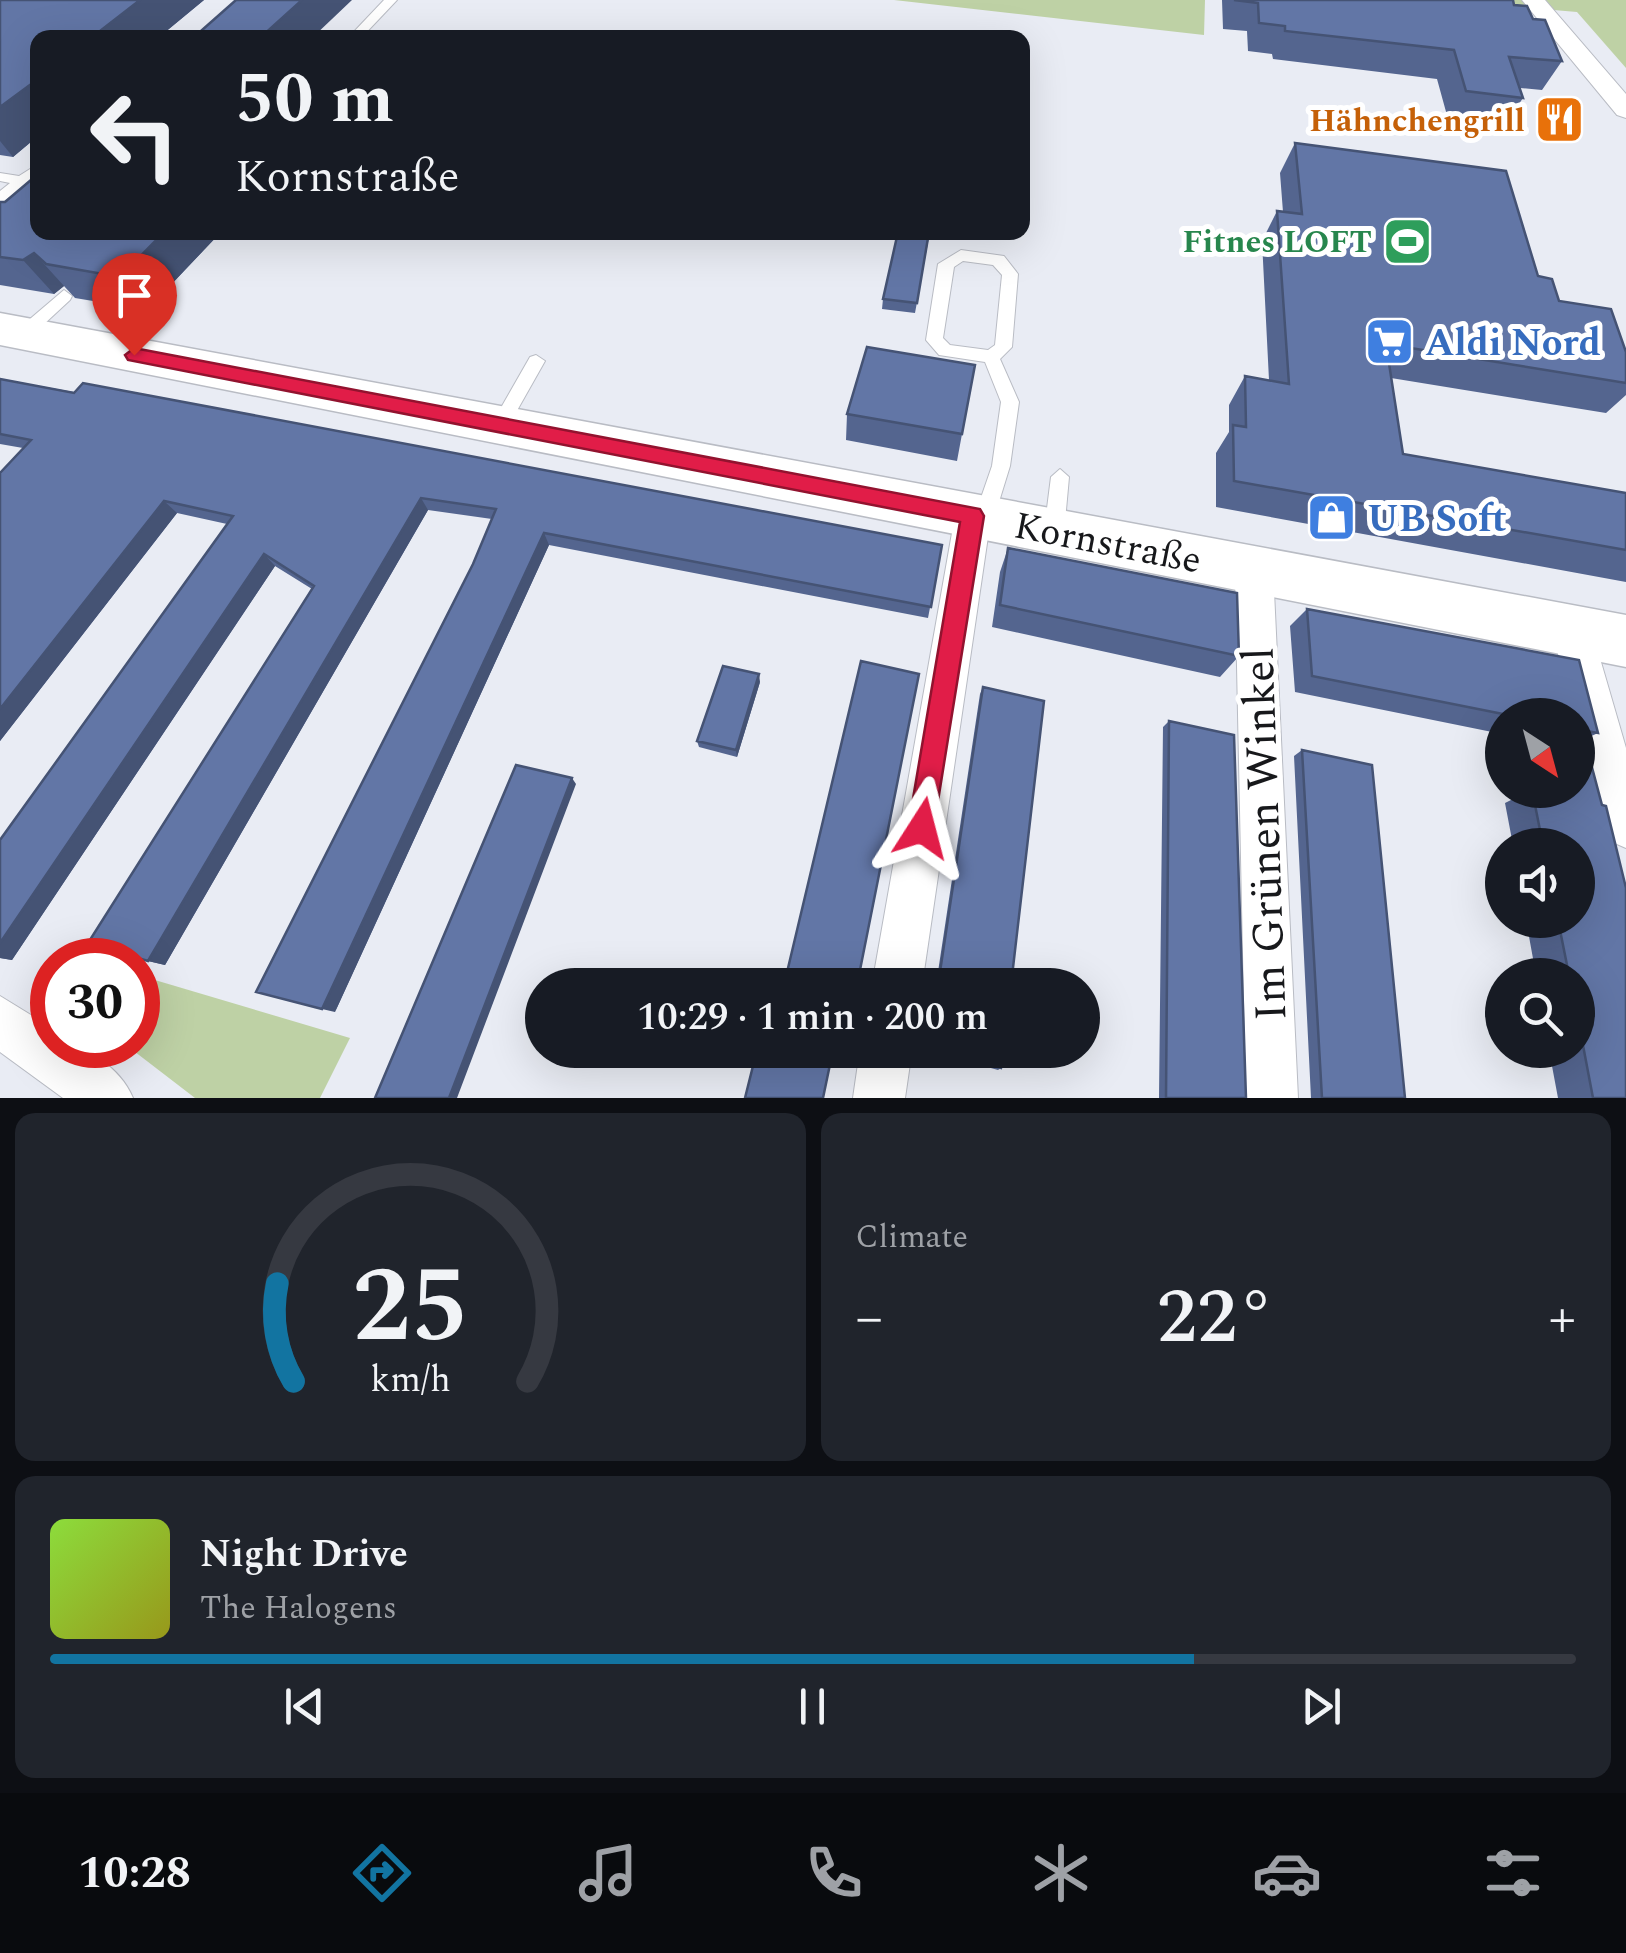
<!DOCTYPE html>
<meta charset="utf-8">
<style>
body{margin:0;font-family:Spectral,serif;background:#20242c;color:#f1f3f6;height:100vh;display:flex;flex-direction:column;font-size:38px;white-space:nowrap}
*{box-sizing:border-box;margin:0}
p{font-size:32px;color:#9ea1a6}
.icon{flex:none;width:55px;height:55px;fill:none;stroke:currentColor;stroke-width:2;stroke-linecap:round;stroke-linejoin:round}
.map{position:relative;height:1098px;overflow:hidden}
.drawer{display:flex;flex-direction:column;gap:15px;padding:15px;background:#0d0f14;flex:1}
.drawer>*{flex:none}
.hud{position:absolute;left:30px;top:30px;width:1000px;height:210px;border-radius:20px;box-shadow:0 10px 40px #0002;background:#171b24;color:#f1f3f6;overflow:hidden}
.needle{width:65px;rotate:144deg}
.fabs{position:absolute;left:1485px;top:698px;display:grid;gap:20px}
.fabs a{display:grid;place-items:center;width:110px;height:110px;border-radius:50%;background:#171b24;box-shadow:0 10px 40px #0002;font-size:50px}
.speed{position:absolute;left:30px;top:938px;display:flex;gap:20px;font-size:50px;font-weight:700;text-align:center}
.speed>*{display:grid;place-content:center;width:130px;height:130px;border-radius:50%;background:#171b24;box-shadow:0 10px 40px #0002;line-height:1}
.speed .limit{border:15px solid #d22;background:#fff;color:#111}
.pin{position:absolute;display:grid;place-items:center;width:85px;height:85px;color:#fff;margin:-102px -42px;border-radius:50% 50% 50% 0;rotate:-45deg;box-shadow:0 0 10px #0007}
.pin .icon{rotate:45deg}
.me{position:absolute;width:110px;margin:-55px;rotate:9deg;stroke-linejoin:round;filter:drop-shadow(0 0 8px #0008)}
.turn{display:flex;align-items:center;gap:35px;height:210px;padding:0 40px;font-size:45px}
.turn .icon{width:130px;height:130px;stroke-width:2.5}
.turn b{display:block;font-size:70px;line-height:85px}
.big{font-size:75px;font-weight:600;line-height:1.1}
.drawer .tile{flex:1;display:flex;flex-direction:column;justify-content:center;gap:15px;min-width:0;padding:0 35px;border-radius:20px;background:#20242c}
.drawer .dial{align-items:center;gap:0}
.dial svg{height:260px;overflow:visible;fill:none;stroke:#363941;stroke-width:7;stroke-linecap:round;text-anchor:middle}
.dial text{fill:#f1f3f6;stroke:none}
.song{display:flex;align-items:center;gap:30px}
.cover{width:120px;height:120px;border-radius:15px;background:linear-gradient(135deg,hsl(90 70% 55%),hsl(60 70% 35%))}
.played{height:10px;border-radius:5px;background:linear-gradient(90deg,#1274a1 75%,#363941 75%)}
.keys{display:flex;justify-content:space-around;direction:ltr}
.heat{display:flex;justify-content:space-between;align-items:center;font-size:55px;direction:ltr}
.drawer .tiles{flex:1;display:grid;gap:15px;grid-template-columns:1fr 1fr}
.tile:last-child{grid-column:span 2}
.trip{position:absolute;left:525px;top:968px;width:575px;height:100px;border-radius:50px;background:#171b24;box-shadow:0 10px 40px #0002;font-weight:600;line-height:100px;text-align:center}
.menu{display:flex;height:160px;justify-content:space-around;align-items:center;background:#090b0e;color:#9ea1a6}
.menu .icon{width:70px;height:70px}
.menu .selected{color:#1274a1}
.menu b{font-size:45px;color:#f1f3f6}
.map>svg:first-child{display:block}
.green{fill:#bed1a5}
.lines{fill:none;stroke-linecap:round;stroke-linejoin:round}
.lane-casing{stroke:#b9bcc4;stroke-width:2}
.street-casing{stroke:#b9bcc4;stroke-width:2}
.secondary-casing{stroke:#b9bcc4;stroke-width:3}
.lane{fill:#fff;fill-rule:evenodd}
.street{fill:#fff;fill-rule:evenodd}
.secondary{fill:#fff;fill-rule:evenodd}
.wall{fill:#54658f}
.shaded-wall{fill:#455374}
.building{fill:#6276a6;stroke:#455374;stroke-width:2.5}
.route{fill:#e11d48;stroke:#92132f;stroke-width:2.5}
.labels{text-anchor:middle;stroke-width:10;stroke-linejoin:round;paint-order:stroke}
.far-food-label{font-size:32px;font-weight:bold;fill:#c56008;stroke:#fff;text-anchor:end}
.far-leisure-label{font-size:32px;font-weight:bold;fill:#27864d;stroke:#fff;text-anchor:end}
.shop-label{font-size:38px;font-weight:bold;fill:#366cbe;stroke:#fff;text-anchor:start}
.street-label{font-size:38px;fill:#17181b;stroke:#fff}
.near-street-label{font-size:45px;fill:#17181b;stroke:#fff}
</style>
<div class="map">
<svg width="1626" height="1098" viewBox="0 0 1626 1098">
<rect width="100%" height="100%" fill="#e9ecf4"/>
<path class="green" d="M894,0H1205L1204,35Z
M1437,0H1626V68L1577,12Z
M138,975L350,1038L320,1098H195L126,1045H138Z"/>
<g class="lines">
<defs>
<path id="lane" d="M384,0H397L361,38H348Z
M38,164V176L0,204V191L10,183L0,181V173L19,176Z
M961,250L1004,256L1018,274L1012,347L1000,359L1019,402L1010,466L994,518L991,524H977L974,518L992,466L1001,402L985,362L939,355L926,340L938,264ZM963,261L993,265L1002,275L995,345L988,350L950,345L943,338L954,267Z
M64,290L72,296L70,300L29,338H17V330Z
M536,355L545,361L506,430H494L491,425L494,420L530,357Z
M1060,469L1069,477L1064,532L1061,538H1047L1044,532L1051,477Z"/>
<path id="street" d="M1522,0H1545L1626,94V118L1617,115Z
M973,501L986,505L991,516L922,985H872L955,516L960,505Z
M1254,554L1267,559L1273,570L1298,1098H1246L1235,570L1241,559Z
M1572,613L1586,619L1592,631L1626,748V848L1610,841L1603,825L1552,631L1558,619Z
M0,996L52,1028V1045C86,1045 120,1067 133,1098H63L0,1052Z
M860,1050H912L905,1098H853Z"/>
<path id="secondary" d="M0,313L1626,615V667L0,345Z"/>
</defs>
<use href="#lane" class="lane-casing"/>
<use href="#street" class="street-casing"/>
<use href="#secondary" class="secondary-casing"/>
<use href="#lane" class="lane"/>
<use href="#street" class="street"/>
<use href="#secondary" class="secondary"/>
</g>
<path class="wall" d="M0,0H204L158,38H38V136L13,157L0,155Z
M1222,0H1513L1514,5L1533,19L1562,61L1542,90L1520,88L1523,98L1504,126L1448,119L1437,79L1273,59L1272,54L1248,51L1247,31L1223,29Z
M1295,143L1538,276L1559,301L1626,352V395L1606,413L1391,378L1403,454L1626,493V582L1216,507V453L1229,432V405L1245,376L1269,380L1262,241L1277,211L1283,212L1280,173Z
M0,202L38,232H221L147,310L75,298L64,286L54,294L0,285Z
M930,232L915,313L882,309L883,299Z
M0,379L942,545L928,618L549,545L335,1012L473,564L492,519L428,510L165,965L148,961L312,589L275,566L12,960L0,958V840L227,524L177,513L0,741V473L23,448L0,444Z
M847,414L962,434L957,461L846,440Z
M1008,548L1239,656L1220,677L992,627L1000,572Z
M1307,609L1579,660L1598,733L1585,739L1602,805L1606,806L1626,888V1098H1558L1549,1050H1578V975H1536L1526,920H1578V845H1513L1505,803L1519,796L1518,790H1578V715H1502V734L1295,692L1290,626Z
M760,682L737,757L699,747L697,741Z
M983,687L1011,985H936L980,694Z
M1169,721L1246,1098H1159L1163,727Z
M1302,750L1405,1098H1311L1294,756Z
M926,1050H1004L1001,1068L998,1070Z"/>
<path class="shaded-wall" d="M140,0H204L158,38H91Z
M302,0H352L312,38H260Z
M38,79V136L13,157L0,141V107Z
M164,232H221L147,310L120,277Z
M34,253L64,286L54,294L23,260Z
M421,498L428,510L165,965L148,961Z
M164,501L177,513L0,741V709Z
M544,533L549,545L335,1012L322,1009Z
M264,554L275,566L12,960L0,958V943Z
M759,674L760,682L737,757L736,750Z
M572,778L576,784L457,1098H449Z"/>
<path class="building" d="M0,0H140L91,38H38V79L0,107Z
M236,0H302L260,38H193Z
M1234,0H1513L1514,5L1527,6L1533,19L1545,20L1562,61L1509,57L1523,98L1466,91L1454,50L1285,31V26L1259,23L1258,3Z
M1295,143L1506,171L1538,276L1552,279L1559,301L1611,309L1626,352V383L1386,344L1403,454L1626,493V550L1234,481L1233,425L1246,427L1245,376L1289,384L1277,211L1302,214Z
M38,174V232H164L120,277L46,264L34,253L23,260L0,257V202H5Z
M898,232H929L917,303L883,299Z
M867,347L975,365L962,434L847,414Z
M0,379L74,393L83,383L942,545L931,607L544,533L322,1009L256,992L473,564L496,509L421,498L148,961L88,943L314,586L264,554L0,943V840L233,516L164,501L0,709V473L31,440L0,434Z
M1008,548L1237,593L1239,656L1000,605Z
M1307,609L1579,660L1598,733L1582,730L1602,805L1606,806L1626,888V1098H1593L1578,1019V975H1569L1558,920H1578V845H1543L1532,790L1549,794L1548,790H1578V715H1508L1312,676Z
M861,661L919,674L857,985H784Z
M723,666L759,674L736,750L697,741Z
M983,687L1044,701L1011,985H938Z
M1169,721L1234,735L1246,1098H1166Z
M1302,750L1372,765L1405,1098H1322Z
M516,765L572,778L449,1098H375Z
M757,1050H833L823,1098H745Z
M934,1050H1004L1001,1068Z"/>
<path class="route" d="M134,348L980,509L984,516L932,838L922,842L912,838L908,828L960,522L128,360L125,355Z"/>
<defs>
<symbol id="restaurant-square" viewBox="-11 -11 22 22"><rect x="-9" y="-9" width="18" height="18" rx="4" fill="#e8710a" stroke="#fff"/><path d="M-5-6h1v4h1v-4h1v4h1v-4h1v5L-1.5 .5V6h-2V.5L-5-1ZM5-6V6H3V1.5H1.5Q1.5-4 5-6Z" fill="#fff"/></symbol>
<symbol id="stadium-square" viewBox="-11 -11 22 22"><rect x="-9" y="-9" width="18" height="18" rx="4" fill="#2e9e5b" stroke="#fff"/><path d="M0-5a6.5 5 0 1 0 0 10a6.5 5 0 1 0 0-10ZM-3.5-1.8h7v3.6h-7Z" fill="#fff"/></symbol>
<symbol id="supermarket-square" viewBox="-11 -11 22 22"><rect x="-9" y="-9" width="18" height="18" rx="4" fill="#3f7fe0" stroke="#fff"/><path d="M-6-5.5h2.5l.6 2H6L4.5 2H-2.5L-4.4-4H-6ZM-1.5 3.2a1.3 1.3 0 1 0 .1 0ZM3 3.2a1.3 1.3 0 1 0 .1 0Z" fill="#fff"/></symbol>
<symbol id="shop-square" viewBox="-11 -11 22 22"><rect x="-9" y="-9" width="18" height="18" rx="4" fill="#3f7fe0" stroke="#fff"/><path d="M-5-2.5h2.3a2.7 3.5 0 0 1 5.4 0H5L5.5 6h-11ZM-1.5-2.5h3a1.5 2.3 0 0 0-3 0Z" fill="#fff"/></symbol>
</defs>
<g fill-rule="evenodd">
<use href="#restaurant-square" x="1532" y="92" width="55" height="55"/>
<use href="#stadium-square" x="1380" y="214" width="55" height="55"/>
<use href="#supermarket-square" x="1362" y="314" width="55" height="55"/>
<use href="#shop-square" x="1304" y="490" width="55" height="55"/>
</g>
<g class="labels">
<g class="far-food-label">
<text x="1525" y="131">Hähnchengrill</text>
</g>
<g class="far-leisure-label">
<text x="1372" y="252">Fitnes LOFT</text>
</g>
<g class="shop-label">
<text x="1425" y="355">Aldi Nord</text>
<text x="1367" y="531">UB Soft</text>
</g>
<g class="street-label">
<text transform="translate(1108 542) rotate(11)" y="13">Kornstraße</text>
</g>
<g class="near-street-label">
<text transform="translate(1263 834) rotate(-92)" y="16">Im Grünen Winkel</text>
</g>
</g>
</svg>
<div class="fabs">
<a><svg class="needle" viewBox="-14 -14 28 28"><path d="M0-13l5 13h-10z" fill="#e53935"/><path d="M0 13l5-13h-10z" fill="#9ea1a6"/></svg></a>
<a><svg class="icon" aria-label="sound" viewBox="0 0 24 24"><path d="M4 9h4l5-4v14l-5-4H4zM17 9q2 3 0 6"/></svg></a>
<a><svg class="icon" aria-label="search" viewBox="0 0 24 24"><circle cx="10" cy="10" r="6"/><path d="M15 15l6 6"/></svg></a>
</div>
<div class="speed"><div class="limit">30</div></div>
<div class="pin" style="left:134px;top:355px;background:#d93025"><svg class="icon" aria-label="arrive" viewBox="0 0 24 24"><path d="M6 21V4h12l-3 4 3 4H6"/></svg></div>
<svg class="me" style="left:922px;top:828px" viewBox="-20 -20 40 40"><path d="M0-17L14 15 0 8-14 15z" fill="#e11d48" stroke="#fff" stroke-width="4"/></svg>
<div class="trip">10:29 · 1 min · 200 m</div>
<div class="hud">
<div class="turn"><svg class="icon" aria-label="left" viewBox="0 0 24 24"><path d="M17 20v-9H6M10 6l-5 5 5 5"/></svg><div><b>50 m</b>Kornstraße</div></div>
</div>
</div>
<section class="drawer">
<div class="tiles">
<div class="tile dial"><svg viewBox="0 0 100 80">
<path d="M14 69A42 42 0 1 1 86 69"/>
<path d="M14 69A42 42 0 0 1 9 39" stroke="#1274a1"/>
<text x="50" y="56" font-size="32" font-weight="700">25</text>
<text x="50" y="72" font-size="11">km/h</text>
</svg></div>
<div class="tile"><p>Climate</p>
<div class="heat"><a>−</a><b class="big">22°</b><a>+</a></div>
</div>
<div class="tile">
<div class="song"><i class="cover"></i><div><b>Night Drive</b><p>The Halogens</p></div></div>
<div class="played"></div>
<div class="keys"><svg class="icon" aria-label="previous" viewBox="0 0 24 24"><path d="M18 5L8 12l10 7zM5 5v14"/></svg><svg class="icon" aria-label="pause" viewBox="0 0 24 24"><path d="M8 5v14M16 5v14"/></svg><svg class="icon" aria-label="next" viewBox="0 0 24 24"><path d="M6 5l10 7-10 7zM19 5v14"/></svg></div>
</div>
</div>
</section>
<nav class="menu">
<b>10:28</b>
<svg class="icon selected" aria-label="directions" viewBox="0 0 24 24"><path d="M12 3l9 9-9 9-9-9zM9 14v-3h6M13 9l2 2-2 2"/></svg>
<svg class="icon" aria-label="music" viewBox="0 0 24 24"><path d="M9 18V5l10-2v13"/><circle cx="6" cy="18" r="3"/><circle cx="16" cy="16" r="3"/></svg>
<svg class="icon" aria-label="phone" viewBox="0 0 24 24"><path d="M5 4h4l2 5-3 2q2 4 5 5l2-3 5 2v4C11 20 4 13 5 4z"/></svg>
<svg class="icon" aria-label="climate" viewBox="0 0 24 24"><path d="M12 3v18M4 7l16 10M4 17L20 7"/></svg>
<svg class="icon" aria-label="car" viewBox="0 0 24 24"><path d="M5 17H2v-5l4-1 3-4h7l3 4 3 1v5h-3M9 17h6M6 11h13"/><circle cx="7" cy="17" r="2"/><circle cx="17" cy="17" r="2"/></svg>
<svg class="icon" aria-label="filters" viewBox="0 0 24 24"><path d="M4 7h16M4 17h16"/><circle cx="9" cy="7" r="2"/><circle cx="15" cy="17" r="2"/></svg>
</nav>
